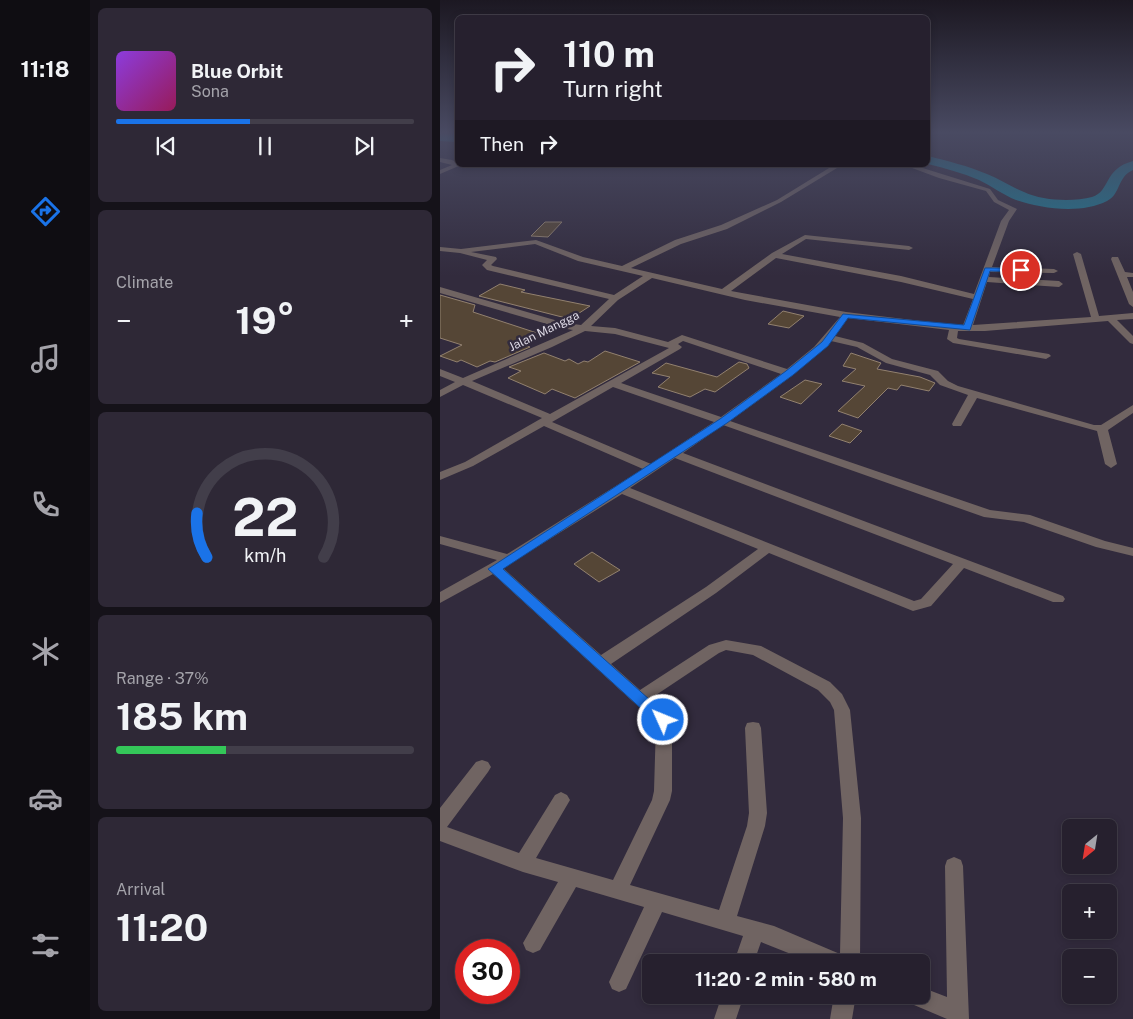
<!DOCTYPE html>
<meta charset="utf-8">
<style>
body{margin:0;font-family:"Public Sans",sans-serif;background:#2e2836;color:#f1f3f6;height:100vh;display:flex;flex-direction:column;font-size:19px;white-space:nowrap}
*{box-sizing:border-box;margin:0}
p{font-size:16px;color:#a4a3aa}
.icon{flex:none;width:28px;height:28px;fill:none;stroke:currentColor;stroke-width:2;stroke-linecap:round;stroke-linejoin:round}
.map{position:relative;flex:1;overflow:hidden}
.details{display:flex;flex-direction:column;gap:8px;padding:8px;background:#151219;width:350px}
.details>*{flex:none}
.hud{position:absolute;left:15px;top:15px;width:475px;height:152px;border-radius:8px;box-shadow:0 2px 8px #0003,0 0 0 1px #423e4a;background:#26202e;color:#f1f3f6;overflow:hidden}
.needle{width:32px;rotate:210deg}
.tools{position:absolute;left:622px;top:819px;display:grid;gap:10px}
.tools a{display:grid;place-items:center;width:55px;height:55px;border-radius:8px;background:#26202e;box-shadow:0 2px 8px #0003,0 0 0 1px #423e4a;font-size:25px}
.speed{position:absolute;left:15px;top:939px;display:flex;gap:10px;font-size:25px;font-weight:700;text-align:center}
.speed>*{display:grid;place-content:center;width:65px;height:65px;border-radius:50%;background:#26202e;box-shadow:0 2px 8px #0003,0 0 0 1px #423e4a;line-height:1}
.speed .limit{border:8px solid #d22;background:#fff;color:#111}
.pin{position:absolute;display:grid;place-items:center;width:42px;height:42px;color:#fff;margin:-21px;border:2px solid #fff;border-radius:50%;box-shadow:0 1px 5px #0007}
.me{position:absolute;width:55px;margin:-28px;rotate:314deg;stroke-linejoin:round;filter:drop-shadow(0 0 4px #0008)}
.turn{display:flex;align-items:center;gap:18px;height:105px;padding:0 25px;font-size:22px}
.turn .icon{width:65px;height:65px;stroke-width:2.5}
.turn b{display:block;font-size:35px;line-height:42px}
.then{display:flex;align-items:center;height:48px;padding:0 25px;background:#0003;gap:10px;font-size:19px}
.big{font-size:38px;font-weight:700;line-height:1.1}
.details .tile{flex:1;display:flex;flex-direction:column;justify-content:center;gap:8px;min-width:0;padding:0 18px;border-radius:8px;background:#2e2836}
.details .dial{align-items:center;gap:0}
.dial svg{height:130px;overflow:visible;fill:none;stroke:#423e4a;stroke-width:7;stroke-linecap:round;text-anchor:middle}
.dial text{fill:#f1f3f6;stroke:none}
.song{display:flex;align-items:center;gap:15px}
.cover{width:60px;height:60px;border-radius:8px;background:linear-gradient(135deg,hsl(270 70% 55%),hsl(330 70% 35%))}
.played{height:5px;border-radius:2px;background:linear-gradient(90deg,#1a73e8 45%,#423e4a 45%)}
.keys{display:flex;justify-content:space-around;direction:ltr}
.heat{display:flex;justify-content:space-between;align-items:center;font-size:28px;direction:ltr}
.charge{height:8px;border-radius:4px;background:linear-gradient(90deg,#34c759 37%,#423e4a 0)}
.trip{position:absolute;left:202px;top:954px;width:288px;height:50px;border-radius:8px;background:#26202e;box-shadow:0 2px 8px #0003,0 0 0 1px #423e4a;font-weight:700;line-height:50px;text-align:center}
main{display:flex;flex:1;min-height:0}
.dock{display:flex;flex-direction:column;width:90px;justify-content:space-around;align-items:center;background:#0f0d12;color:#a4a3aa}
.dock .icon{width:35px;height:35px}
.dock .selected{color:#1a73e8}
.dock b{font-size:22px;color:#f1f3f6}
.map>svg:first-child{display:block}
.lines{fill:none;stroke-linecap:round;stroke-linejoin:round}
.river{fill:#1b7b95;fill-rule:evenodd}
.building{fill:#554636;stroke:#92816f}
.minor{fill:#706462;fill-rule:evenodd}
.route{fill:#1a73e8;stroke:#114b97}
.labels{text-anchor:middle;stroke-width:5;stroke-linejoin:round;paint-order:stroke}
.far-street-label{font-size:12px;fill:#ddd9e5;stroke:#322b3d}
</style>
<main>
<nav class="dock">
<b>11:18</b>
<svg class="icon selected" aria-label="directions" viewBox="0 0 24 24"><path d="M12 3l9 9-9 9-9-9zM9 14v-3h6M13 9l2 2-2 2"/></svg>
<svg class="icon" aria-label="music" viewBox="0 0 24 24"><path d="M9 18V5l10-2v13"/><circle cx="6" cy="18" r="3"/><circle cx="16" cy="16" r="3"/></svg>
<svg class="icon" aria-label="phone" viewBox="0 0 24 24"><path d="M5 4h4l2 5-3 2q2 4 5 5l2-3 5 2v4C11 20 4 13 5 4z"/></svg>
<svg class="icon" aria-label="climate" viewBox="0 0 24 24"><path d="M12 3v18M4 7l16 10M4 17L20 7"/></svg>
<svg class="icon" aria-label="car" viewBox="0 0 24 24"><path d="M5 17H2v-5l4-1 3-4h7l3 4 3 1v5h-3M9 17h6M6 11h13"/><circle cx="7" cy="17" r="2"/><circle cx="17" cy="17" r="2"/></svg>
<svg class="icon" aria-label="filters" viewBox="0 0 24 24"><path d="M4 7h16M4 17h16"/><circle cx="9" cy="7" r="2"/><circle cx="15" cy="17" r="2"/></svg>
</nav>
<section class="details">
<div class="tile">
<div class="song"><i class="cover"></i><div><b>Blue Orbit</b><p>Sona</p></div></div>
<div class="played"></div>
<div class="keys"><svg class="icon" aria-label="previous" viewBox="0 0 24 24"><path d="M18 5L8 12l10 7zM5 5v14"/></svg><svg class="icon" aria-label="pause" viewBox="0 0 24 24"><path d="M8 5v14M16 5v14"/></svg><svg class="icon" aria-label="next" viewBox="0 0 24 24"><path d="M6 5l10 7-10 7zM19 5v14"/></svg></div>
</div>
<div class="tile"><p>Climate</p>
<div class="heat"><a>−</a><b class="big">19°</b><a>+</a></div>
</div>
<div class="tile dial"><svg viewBox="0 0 100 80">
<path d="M14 69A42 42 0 1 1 86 69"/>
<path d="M14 69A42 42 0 0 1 8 42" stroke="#1a73e8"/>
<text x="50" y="56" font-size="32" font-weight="700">22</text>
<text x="50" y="72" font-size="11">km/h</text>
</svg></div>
<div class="tile"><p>Range · 37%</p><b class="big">185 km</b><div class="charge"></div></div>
<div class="tile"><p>Arrival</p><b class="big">11:20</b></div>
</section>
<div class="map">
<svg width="693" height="1019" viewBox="0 0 693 1019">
<rect width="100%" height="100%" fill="#322b3d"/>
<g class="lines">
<path class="river" d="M0,133L18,134V142L0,141Z
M488,156C508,161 528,166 547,174C560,179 571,187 584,192C603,201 633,202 652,197C671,191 663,169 693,161V170C677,177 681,194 667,201C642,214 602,209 576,200C563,195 552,186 539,180C522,173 505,168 488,164Z"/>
</g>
<path class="building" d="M105,222H122L108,237L91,236Z
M60,284L85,290L81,292L150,306L130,319L39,296Z
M0,295L35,305L33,312L103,335L84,345L90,347L55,362L50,361L37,367L21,360L17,362L0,356L22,345L0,338Z
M343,311L364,316L349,328L328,324Z
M165,351L200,362L135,398L112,389L105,394L68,378L81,371L69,367L104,353L125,361L129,359L138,364L144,361L148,362Z
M411,353L441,363L437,369L480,377L495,383L489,391L461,385L457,390L448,388L418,418L398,411L425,386L402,381L416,369L403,366Z
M299,362L307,364L309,368L275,392L265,389L250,397L218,387L230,377L212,373L226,363L277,377Z
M365,380L382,384L361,404L340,397Z
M402,424L422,431L410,443L389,436Z
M152,552L180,570L159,582L134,564Z"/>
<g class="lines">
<path class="minor" d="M0,158L12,160L18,163V165H21L0,174V170L12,165L0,162Z
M394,165H402L341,202L287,229L241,244L191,268L282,289L332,253L365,235L469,246L473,248L469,250L366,239L342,254L461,276L534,294L561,221L569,210L554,202L546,191L499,178L464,165H473L550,189L558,200L577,209L569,221L552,267L614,269L618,271L614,273L550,272L549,277L619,281L623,284L619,287L547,282L533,325L651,317L633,254L637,252L641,254L659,316L693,313V319L677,320L693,336V344L690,343L668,321L545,331H518L517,338L519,339L609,354L611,356L606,359L513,343L507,339L509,330L408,318L395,336L423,343L452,359L498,371L508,381L518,386L654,425H661L693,405V413L668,430L677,464L671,468L665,464L657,431L537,398L521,426H513L512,424L528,395L500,385L490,375L446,363L417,347L391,341L353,375L290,421L550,510L590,515L665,541L693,548V556L656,547L584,522L544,517L283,425L243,453L623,596L625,599L623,602H613L524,568L491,606L473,611L329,553L276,593L171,664L200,690L269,645L286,640L321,646L390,682L402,694L410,710L421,818L420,962H371L321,942L314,962H294L303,936L222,912L186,989L179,992L172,989L169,982L204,907L136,887L100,950L93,953L86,950L83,943L118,882L83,872L0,841V808L36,762L42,760L48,762L51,767L48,772L7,827L79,853L115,795L121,792L127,795L130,800L96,858L173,880L212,800L214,791L216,724L212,719L53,574L0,603V592L57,560L0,544V536L67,554L203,469L104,426L33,466L0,480V472L25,462L102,418L23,385L0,397V390L15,382L0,376V369L23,378L133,330L121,328L0,293V287L125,323L141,325L169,299L47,270L42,265L47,260L20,253L0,251V247L21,249L96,240L143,257L182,266L235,240L281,225L337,200ZM95,244L138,261L203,276L174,295L53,266L51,265L57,259L56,257L31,252ZM336,258L461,282L533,299L523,325H514L406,312L291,291ZM212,278L305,300L400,317L374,347L347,369L242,335L228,342L175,328L151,326L178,300ZM145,331L175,334L229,348L110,414L32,381L112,347ZM243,341L341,374L281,417L181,383L240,349L242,347L238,344ZM173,387L274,422L211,464L112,422ZM235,458L513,564L481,599L474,601L190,488ZM182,494L318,549L266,587L161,655L63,568ZM286,650L313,655L378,690L390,702L394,710L403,818L400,954L334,926L297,916L325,826L327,813L321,728L319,723L313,722L307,723L305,728L309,813L307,826L279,910L190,885L230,800L232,791V723L224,711L210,699L279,653Z
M672,257H678L685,272L693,273V277H687L693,292V307L689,304L671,259Z
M514,857L521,860L523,866L529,1019H507L467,1002L463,995H481V987L507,997L505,866L507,860Z
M282,995H304L296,1019H274Z
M394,995H416L412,1019H390Z"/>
</g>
<linearGradient id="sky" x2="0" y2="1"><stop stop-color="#1c1822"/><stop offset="0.48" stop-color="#494a62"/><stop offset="1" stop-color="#494a62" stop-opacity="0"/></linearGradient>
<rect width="693" height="276" fill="url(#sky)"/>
<path class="route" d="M545,268H581L584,270L581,272L550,271L530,330L408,318L388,346L353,375L287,423L63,569L228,716L230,720L228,724L223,726L218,724L48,569L280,419L346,371L382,342L403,314L524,325Z"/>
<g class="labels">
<g class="far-street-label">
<text transform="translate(104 331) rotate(-26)" y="4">Jalan Mangga</text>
</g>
</g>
</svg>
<div class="tools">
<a><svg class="needle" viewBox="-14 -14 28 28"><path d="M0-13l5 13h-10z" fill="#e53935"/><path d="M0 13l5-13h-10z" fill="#a4a3aa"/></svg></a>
<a>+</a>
<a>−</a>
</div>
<div class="speed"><div class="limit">30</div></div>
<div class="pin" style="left:581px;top:270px;background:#d93025"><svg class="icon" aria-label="arrive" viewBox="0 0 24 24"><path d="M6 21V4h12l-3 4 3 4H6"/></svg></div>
<svg class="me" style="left:223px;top:720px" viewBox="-20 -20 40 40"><circle r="17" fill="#1a73e8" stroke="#fff" stroke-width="3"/><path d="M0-11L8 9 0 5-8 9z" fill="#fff"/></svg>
<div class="trip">11:20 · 2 min · 580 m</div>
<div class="hud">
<div class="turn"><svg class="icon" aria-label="right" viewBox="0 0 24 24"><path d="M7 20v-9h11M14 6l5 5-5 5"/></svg><div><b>110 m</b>Turn right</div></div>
<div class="then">Then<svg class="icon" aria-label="right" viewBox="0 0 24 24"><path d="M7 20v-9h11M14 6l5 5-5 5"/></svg></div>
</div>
</div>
</main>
